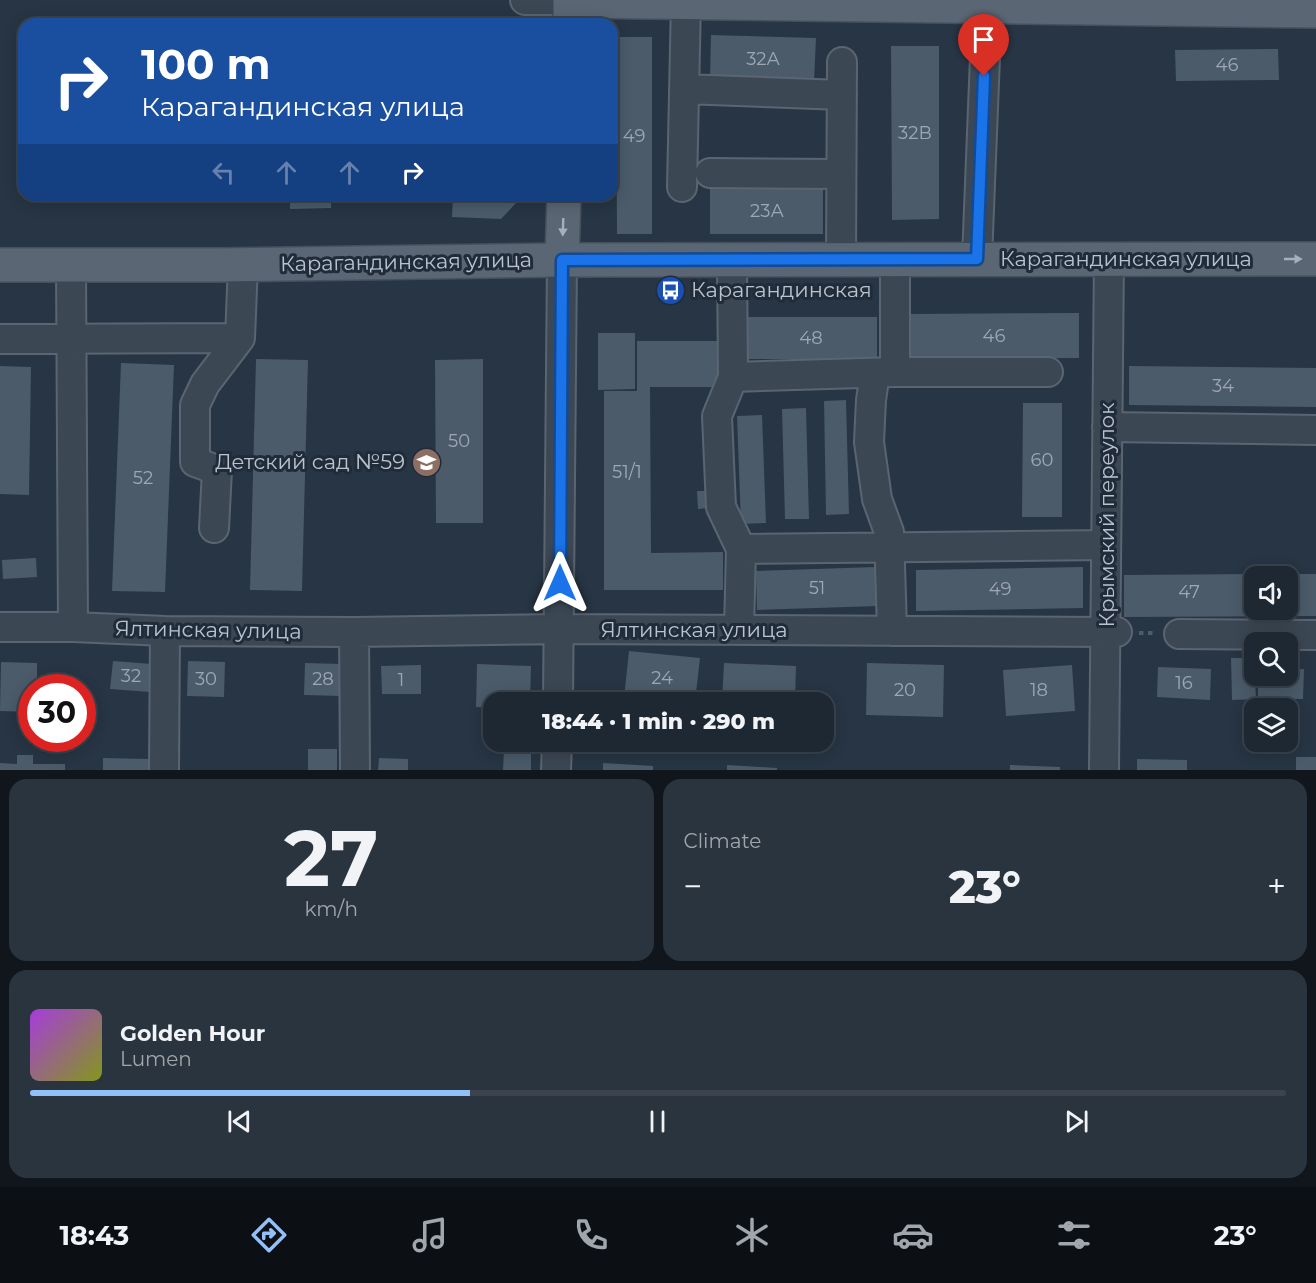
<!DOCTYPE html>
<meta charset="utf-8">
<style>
body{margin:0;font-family:Montserrat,sans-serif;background:#2a343f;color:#f1f3f6;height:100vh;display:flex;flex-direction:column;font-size:22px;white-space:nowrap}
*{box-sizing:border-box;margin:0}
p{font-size:20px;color:#a0a6ac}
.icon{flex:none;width:33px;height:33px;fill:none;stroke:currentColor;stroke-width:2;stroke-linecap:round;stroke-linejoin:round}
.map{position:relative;height:770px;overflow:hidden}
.side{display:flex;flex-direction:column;gap:9px;padding:9px;background:#10161c;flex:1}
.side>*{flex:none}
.guide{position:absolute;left:18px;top:18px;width:600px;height:183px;border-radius:18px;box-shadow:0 3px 15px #0003,0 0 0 2px #3b444e;background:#1a4fa0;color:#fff;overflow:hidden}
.buttons{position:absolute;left:1244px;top:566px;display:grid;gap:12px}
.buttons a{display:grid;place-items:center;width:54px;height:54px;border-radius:12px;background:#1d2833;box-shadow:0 3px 15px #0003,0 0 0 2px #3b444e;font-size:30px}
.speed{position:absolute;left:18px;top:674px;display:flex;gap:12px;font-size:30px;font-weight:700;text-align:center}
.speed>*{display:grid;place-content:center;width:78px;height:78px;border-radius:50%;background:#1d2833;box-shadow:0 3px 15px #0003,0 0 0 2px #3b444e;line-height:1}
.speed .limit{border:9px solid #d22;background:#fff;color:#111}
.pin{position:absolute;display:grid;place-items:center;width:51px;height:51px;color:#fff;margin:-62px -26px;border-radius:50% 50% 50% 0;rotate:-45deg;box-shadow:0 0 6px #0007}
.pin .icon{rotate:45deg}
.me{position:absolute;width:66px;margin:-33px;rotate:0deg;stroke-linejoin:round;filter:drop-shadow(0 0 4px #0008)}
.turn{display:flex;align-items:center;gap:21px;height:126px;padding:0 24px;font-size:27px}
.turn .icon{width:78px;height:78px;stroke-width:2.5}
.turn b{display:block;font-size:42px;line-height:51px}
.lanes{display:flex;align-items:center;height:57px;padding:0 24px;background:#0003;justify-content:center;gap:30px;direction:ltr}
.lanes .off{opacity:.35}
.big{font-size:45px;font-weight:800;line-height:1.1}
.side .tile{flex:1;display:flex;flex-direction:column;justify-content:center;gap:9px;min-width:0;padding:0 21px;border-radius:18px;background:#2a343f}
.side .dial{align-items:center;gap:0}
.dial b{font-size:78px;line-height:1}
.song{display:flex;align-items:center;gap:18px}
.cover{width:72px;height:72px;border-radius:9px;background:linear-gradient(135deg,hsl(280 70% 55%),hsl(70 70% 35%))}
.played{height:6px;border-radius:3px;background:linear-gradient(90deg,#92c0f9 35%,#3b444e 35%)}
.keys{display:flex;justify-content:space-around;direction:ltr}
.heat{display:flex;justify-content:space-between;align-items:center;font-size:33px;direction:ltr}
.side .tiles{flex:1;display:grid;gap:9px;grid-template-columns:1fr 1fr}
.tile:last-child{grid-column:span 2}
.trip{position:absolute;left:483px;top:692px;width:351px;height:60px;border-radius:18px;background:#1d2833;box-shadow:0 3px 15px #0003,0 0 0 2px #3b444e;font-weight:800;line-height:60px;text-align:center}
.tabs{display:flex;height:96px;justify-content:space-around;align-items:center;background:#0c1014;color:#a0a6ac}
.tabs .icon{width:42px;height:42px}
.tabs .selected{color:#92c0f9}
.tabs b{font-size:27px;color:#f1f3f6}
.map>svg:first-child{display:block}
.building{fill:#4b5b6a}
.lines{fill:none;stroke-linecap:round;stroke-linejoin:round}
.minor-casing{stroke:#5a6571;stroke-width:32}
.major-casing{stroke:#45505d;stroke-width:36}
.path{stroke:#486061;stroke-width:4;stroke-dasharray:4.5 4.5;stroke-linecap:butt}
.minor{stroke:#3c4754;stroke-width:28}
.major{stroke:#5a6673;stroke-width:33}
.oneway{fill:#a6b0bb}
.route-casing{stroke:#114b97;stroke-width:15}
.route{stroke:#1a73e8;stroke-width:10}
.labels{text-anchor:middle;stroke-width:6;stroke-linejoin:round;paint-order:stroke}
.number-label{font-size:18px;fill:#9ea8b4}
.street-label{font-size:21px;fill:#b9c2cd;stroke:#202c39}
.poi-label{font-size:21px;fill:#b9c2cd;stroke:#202c39;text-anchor:start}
</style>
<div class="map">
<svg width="1316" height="770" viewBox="0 0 1316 770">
<rect width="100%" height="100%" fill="#273544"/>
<path class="building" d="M711,35L816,38L814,82L710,80Z
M616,37H652V234H617Z
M891,46H939V219L892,220Z
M1278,49L1279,80L1176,81L1175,50Z
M710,188H823V234H710Z
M290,195H331V208L290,209Z
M453,195H518V201L501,219L452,217Z
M1079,313V358L909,359L908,314Z
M746,317H877V359H746Z
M598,333H635V389L598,390Z
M637,341H720V387H650L651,553L723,552V590H604V391H637Z
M256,359L308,360L302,591L250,590Z
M483,359V523H436L435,360Z
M121,363L174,365L165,592L112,591Z
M0,366L31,367L29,495L0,494Z
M1129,366L1316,368V407L1129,405Z
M846,400L849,514L826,515L824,401Z
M1023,403H1062V517H1022Z
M806,408L809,519H785L782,409Z
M762,415L766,523L741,524L737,416Z
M697,491H708V508L698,509Z
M36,558L37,577L3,579L2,560Z
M876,567L878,606L757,610L756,571Z
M1083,567V608L916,611V570Z
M1254,574V609H1287V574H1316V616L1124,617V575Z
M629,651L700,658L695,702H662L624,698Z
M1231,658H1254L1256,699L1232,700Z
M113,661L152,664L150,692L110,689Z
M188,661L225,662L224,697L187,696Z
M1,662L37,663V687H32V712L0,711Z
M305,663L342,664L341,696L304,695Z
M724,663L796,666L795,702H722Z
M867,663L944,665L943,717L866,715Z
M477,664L531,666L530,702H494V708L476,707Z
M421,665V694H382L381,666Z
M1072,665L1075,711L1006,716L1003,670Z
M1158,667L1211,669L1210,700L1157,697Z
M1287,669H1304L1303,699H1258V675H1287Z
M308,749H337V770H308Z
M504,750L531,751V770H503Z
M17,755H33V764H65V770H0V763L17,764Z
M1296,757H1316V770H1296Z
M103,758L148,759V770H103Z
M379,758L408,759V770H378Z
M1137,759L1187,760V770H1137Z
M603,763L653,766V770H603Z
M727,765L777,768V770H727Z
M1010,765L1060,767V770H1010Z"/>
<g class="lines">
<defs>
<path id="minor" d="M525,0H570
M684,89L842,95
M710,173L841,174
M682,187L686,1
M841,259L842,62
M977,259L987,7
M732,260L733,377L895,372V259
M71,265L73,627
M0,339L240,338
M895,372H1048
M875,373L871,400L869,442L877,499L889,532L892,631
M733,377L717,416L721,507L741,549L739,630
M1107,427L1316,430
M214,528L217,470L195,462V405L205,384L240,338L243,264
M741,549L1106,545
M0,627H73L165,631L354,632L560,629L1117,632
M354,632L355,770
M1179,634L1316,635
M558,702L562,260
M164,770L165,631
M556,770L557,741
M1104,770L1109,259"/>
<path id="major" d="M570,24V1L1316,11
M562,260L564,195
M0,265H214L562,260L1316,259"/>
</defs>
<use href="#minor" class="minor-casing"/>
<use href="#major" class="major-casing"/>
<path class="path" d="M1139,633H1156"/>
<use href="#minor" class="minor"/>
<use href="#major" class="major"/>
</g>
<defs><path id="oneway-solid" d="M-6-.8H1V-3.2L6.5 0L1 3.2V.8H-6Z" transform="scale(1.5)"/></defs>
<g class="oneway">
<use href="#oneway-solid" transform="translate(563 227) rotate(92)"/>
<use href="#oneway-solid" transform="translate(1293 259)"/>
</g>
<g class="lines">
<defs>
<path id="route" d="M560,583L562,260L977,259L984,76"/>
</defs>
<use href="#route" class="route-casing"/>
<use href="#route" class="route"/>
</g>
<defs>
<symbol id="bus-disc" viewBox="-11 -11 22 22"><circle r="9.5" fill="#1a4fb4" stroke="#202c39"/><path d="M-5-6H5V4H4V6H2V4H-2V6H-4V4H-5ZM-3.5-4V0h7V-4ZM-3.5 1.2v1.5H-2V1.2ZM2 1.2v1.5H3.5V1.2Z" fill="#fff"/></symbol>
<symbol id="school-disc" viewBox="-11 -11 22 22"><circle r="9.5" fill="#8d6e63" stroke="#202c39"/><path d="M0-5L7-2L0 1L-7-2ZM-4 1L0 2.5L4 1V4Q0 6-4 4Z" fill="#fff"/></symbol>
</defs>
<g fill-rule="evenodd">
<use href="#bus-disc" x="654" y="274" width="33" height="33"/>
<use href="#school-disc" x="410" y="446" width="33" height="33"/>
</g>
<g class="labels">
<g class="number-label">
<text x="763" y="65">32А</text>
<text x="1227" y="71">46</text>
<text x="915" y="139">32В</text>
<text x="634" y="142">49</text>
<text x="767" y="217">23А</text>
<text x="994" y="342">46</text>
<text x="811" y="344">48</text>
<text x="1223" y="392">34</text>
<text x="459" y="447">50</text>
<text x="1042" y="466">60</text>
<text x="627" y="478">51/1</text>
<text x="143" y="484">52</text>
<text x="817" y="594">51</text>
<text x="1000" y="595">49</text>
<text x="1189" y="598">47</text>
<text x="131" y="682">32</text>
<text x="662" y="684">24</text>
<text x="206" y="685">30</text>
<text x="323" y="685">28</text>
<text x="401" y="686">1</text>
<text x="1184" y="689">16</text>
<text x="905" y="696">20</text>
<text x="1039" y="696">18</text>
</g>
<g class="street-label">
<text x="1126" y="266">Карагандинская улица</text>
<text transform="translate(406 262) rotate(-1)" y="7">Карагандинская улица</text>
<text transform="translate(1107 515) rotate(-90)" y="7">Крымский переулок</text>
<text transform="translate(208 630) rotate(1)" y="7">Ялтинская улица</text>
<text x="694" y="637">Ялтинская улица</text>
</g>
<g class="poi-label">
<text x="691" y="297">Карагандинская</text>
<text x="405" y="469" text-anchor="end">Детский сад №59</text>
</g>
</g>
</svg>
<div class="buttons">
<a><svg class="icon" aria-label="sound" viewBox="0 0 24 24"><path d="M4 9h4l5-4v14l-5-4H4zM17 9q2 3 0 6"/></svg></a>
<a><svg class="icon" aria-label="search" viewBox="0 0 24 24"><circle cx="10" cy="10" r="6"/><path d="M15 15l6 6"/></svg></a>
<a><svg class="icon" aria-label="layers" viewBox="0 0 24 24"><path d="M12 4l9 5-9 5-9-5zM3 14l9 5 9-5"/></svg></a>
</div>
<div class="speed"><div class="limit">30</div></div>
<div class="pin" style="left:984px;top:76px;background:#d93025"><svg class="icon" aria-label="arrive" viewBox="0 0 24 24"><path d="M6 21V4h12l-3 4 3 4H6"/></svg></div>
<svg class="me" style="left:560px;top:583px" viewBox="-20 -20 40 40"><path d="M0-17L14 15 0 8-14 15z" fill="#1a73e8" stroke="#fff" stroke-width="4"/></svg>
<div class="trip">18:44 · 1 min · 290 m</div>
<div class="guide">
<div class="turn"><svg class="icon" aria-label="right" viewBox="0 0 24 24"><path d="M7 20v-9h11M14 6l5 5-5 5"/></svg><div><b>100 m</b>Карагандинская улица</div></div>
<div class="lanes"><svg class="icon off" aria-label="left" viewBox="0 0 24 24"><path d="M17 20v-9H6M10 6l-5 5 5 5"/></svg><svg class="icon off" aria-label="ahead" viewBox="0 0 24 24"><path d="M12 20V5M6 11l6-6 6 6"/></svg><svg class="icon off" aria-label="ahead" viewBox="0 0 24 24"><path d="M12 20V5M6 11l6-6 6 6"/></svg><svg class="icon" aria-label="right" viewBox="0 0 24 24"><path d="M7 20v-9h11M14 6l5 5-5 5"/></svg></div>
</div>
</div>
<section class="side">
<div class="tiles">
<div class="tile dial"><b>27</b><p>km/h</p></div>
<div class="tile"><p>Climate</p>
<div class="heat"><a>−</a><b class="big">23°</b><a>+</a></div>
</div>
<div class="tile">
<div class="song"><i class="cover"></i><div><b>Golden Hour</b><p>Lumen</p></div></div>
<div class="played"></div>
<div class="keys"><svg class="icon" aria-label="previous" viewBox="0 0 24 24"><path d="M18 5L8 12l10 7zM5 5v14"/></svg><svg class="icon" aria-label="pause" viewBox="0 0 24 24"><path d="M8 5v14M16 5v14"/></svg><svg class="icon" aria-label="next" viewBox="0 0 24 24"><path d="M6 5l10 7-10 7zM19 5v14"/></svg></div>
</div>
</div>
</section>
<nav class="tabs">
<b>18:43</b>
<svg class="icon selected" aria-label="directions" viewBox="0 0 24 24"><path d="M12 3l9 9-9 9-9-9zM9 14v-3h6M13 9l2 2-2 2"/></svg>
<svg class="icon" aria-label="music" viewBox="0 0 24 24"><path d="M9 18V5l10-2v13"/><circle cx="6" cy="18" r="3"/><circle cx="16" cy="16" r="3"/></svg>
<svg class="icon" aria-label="phone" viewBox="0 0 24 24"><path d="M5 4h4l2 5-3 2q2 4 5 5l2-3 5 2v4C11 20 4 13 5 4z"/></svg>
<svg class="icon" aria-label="climate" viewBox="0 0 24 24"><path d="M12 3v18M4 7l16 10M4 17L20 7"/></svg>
<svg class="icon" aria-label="car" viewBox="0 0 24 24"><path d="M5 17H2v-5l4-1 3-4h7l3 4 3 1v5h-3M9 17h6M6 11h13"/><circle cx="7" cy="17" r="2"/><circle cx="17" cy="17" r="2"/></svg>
<svg class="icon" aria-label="filters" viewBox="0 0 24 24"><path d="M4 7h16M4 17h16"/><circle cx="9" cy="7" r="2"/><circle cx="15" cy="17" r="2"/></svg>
<b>23°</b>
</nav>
